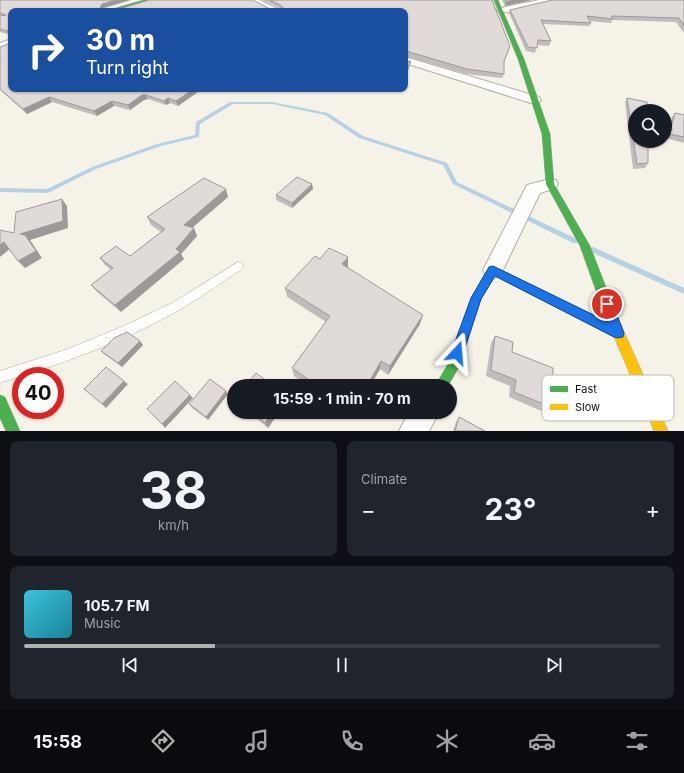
<!DOCTYPE html>
<meta charset="utf-8">
<style>
body{margin:0;font-family:Inter,sans-serif;background:#20242c;color:#f1f3f6;height:100vh;display:flex;flex-direction:column;font-size:15px;white-space:nowrap}
*{box-sizing:border-box;margin:0}
p{font-size:13px;color:#9ea1a6}
.icon{flex:none;width:22px;height:22px;fill:none;stroke:currentColor;stroke-width:2;stroke-linecap:round;stroke-linejoin:round}
.map{position:relative;height:431px;overflow:hidden}
.panel{display:flex;flex-direction:column;gap:10px;padding:10px;background:#0d0f14;flex:1}
.panel>*{flex:none}
.hud{position:absolute;left:8px;top:8px;width:400px;height:84px;border-radius:8px;box-shadow:0 1px 3px #0004;background:#1a4fa0;color:#fff;overflow:hidden}
.tools{position:absolute;left:628px;top:104px;display:grid;gap:8px}
.tools a{display:grid;place-items:center;width:44px;height:44px;border-radius:50%;background:#171b24;box-shadow:0 1px 3px #0004;font-size:20px}
.speed{position:absolute;left:12px;top:367px;display:flex;gap:8px;font-size:20px;font-weight:700;text-align:center}
.speed>*{display:grid;place-content:center;width:52px;height:52px;border-radius:50%;background:#171b24;box-shadow:0 1px 3px #0004;line-height:1}
.speed .limit{border:6px solid #d22;background:#fff;color:#111}
.pin{position:absolute;display:grid;place-items:center;width:34px;height:34px;color:#fff;margin:-17px;border:2px solid #fff;border-radius:50%;box-shadow:0 1px 4px #0007}
.me{position:absolute;width:44px;margin:-22px;rotate:19deg;stroke-linejoin:round;filter:drop-shadow(0 0 3px #0008)}
.turn{display:flex;align-items:center;gap:14px;height:84px;padding:0 12px;font-size:18px}
.turn .icon{width:52px;height:52px;stroke-width:2.5}
.turn b{display:block;font-size:28px;line-height:34px}
.big{font-size:30px;font-weight:700;line-height:1.1}
.panel .tile{flex:1;display:flex;flex-direction:column;justify-content:center;gap:6px;min-width:0;padding:0 14px;border-radius:8px;background:#20242c}
.panel .dial{align-items:center;gap:0}
.dial b{font-size:52px;line-height:1}
.song{display:flex;align-items:center;gap:12px}
.cover{width:48px;height:48px;border-radius:6px;background:linear-gradient(135deg,hsl(190 70% 55%),hsl(190 70% 35%))}
.played{height:4px;border-radius:2px;background:linear-gradient(90deg,#b1b1af 30%,#363941 30%)}
.keys{display:flex;justify-content:space-around;direction:ltr}
.heat{display:flex;justify-content:space-between;align-items:center;font-size:22px;direction:ltr}
.panel .tiles{flex:1;display:grid;gap:10px;grid-template-columns:1fr 1fr}
.tile:last-child{grid-column:span 2}
.trip{position:absolute;left:227px;top:379px;width:230px;height:40px;border-radius:20px;background:#171b24;box-shadow:0 1px 3px #0004;font-weight:700;line-height:40px;text-align:center}
.dock{display:flex;height:64px;justify-content:space-around;align-items:center;background:#090b0e;color:#9ea1a6}
.dock .icon{width:28px;height:28px}
.dock .active{color:#b1b1af}
.dock b{font-size:18px;color:#f1f3f6}
.map>svg:first-child{display:block}
.lines{fill:none;stroke-linecap:round;stroke-linejoin:round}
.stream{fill:#b5d1e4;fill-rule:evenodd}
.lane-casing{stroke:#b1b0a7;stroke-width:1}
.street-casing{stroke:#b1b0a7;stroke-width:2}
.fast-casing{stroke:#b1b0a7;stroke-width:1}
.slow-casing{stroke:#b1b0a7;stroke-width:1}
.lane{fill:#fefdfc;fill-rule:evenodd}
.street{fill:#fefdfc;fill-rule:evenodd}
.fast{fill:#4caf50;fill-rule:evenodd}
.slow{fill:#ffc107;fill-rule:evenodd}
.wall{fill:#c1bcbb}
.shaded-wall{fill:#9d9998}
.building{fill:#e0dbd9;stroke:#9d9998}
.route{fill:#1a73e8;stroke:#114b97}
.key{fill:#fff;stroke:#b8b8b6;stroke-width:1}
.key-label{font-size:11px;fill:#14120b}
</style>
<div class="map">
<svg width="684" height="431" viewBox="0 0 684 431">
<rect width="100%" height="100%" fill="#f5f3e8"/>
<g class="lines">
<path class="stream" d="M230,102H272L328,113L363,136L447,163L457,182L577,239L578,241L577,243H573L453,184L443,165L359,138L325,115L272,104H233L200,124L199,137L161,146L96,169L48,193L0,192V188L47,189L92,167L157,144L195,135L196,122Z
M593,247L684,288V294L591,252L590,250L591,248Z"/>
<defs>
<path id="lane" d="M238,262L242,263L243,266L242,269C219,284 196,301 172,314C118,344 58,365 0,383V371L65,350L124,326L174,302Z"/>
<path id="street" d="M248,0H259L282,11H271Z
M539,0H552L551,2C540,5 505,17 497,10C500,7 531,2 539,0Z
M11,39V45L0,49V43Z
M405,57L539,97L541,100L539,103H531L405,63Z
M550,179L556,180L558,184L556,188L540,193L500,276L493,278L486,276L483,270L527,185Z
M409,412H439L429,431H399Z"/>
<path id="fast" d="M144,0H150L113,11H106Z
M494,0H498L524,59L550,134L554,184L590,246L616,313L614,317L610,318L606,317L604,313L580,246L546,184L542,134L518,59Z
M493,266L622,329L624,333L622,337L618,339L614,337L495,276L481,299L459,367L448,386H435L448,364L471,298L489,267Z
M0,395L5,397L20,431H6L0,418Z"/>
<path id="slow" d="M610,308L614,309L668,431H654L604,313L606,309Z"/>
</defs>
<use href="#lane" class="lane-casing"/>
<use href="#street" class="street-casing"/>
<use href="#fast" class="fast-casing"/>
<use href="#slow" class="slow-casing"/>
<use href="#lane" class="lane"/>
<use href="#street" class="street"/>
<use href="#fast" class="fast"/>
<use href="#slow" class="slow"/>
</g>
<path class="wall" d="M0,0L104,8L103,9L280,8L262,0H492L509,50L504,62V74L502,78L466,74L405,56L11,11V35L0,32Z
M502,0H532L505,6Z
M684,0V33L676,22L612,20L611,23L590,21L591,23L589,26L543,24L551,41L549,46L537,45L535,53L526,51L509,13L510,10Z
M0,47L11,89H202L178,106L170,103L166,105L148,99L144,100L130,110L114,106L97,116L52,102L27,114L0,90Z
M405,60L411,62L410,66H409Z
M627,98L648,163L645,168L633,169L625,102Z
M675,113L684,115V143L666,138L672,117Z
M312,184L313,189L292,208L276,200V195Z
M228,197L192,228H194L197,236L181,254L184,259L121,312L97,292L91,285L111,270L105,265L100,258L130,256L161,232L151,225L147,217Z
M348,257L347,267L420,324L388,375L380,369L370,386H308L294,376L292,368L326,322L287,297L285,288L320,259Z
M495,336L512,352L551,407L544,412L509,397L510,386L486,376L491,343Z
M140,341L143,345L122,367L105,355L101,351Z
M226,391L228,394L208,420L192,408L189,404Z
M248,412H279L268,428Z
M459,417L485,431H453L456,422Z"/>
<path class="shaded-wall" d="M116,0H131L104,8L102,11L100,8L102,4Z
M515,0H532L505,6L506,2Z
M194,89H202L178,106L176,101Z
M142,95H146L148,99L144,100L130,110L128,105Z
M49,97L52,102L27,114L23,109Z
M168,98L170,103L166,105L164,101Z
M112,101L114,106L97,116L94,111Z
M312,184L313,189L292,208V203Z
M226,189L228,197L187,232L184,225Z
M62,199L67,206L68,228L30,240L42,258L25,268L18,261L20,234Z
M194,228L197,236L181,254L184,259L121,312L115,305L176,249Z
M4,242L11,248L0,257V245Z
M348,257V267L342,274V264Z
M423,315L420,324L388,375L390,366Z
M140,341L143,345L122,367L118,363Z
M381,361L380,369L370,386H367Z
M124,381L128,384L106,408L102,404Z
M321,381V386H318Z
M226,391L228,394L208,420L206,417Z
M190,395L193,398L165,428L162,424Z
M272,412H279L268,428L265,423Z"/>
<path class="building" d="M0,0H116L102,4L100,8L101,9H119L149,0H253L270,9L283,8L282,6L270,0H492L510,46L504,61V74L467,69L406,51L405,52V11H11V32L0,29V16L6,15L0,13Z
M505,0H515L506,2Z
M552,0H684V26L679,18L611,16L613,19L587,16L591,23L541,20L551,41L538,40L537,48L528,47L510,10Z
M11,43V89H194L176,101L168,98L164,101L146,95H142L128,105L112,101L94,111L49,97L23,109L0,89V59H1L0,58V47Z
M405,60L411,62H410L405,80Z
M627,98L647,102V111H635V141H648V163L637,164Z
M675,113L684,115V137L669,134Z
M297,177L312,184L292,203L276,195Z
M204,178L226,189L184,225L194,228L176,249L180,252L115,305L91,285L113,268L100,258L116,246L130,256L165,229L147,217Z
M62,199L63,221L20,234L25,235L36,251L18,261L4,242L0,245V230L14,233L16,212Z
M329,248L348,257L342,264L423,315L390,366L381,361L367,386H328L321,381L318,386L292,368L330,316L285,288L315,256L320,259Z
M127,332L140,341L118,363L101,351L114,338Z
M495,336L513,342L512,352L553,368L551,407L514,392L516,380L491,370Z
M106,367L124,381L102,404L84,389Z
M256,373L274,386H245Z
M210,379L226,391L206,417L189,404Z
M175,381L190,395L162,424L147,409Z
M252,412H272L265,423Z
M459,417L485,431H455Z"/>
<path class="route" d="M493,266L608,322L602,304L603,300L607,299L611,300L624,333L623,337L618,338L614,337L495,276L481,299L462,357L457,359L453,357L451,353L471,298L489,267Z"/>
<rect x="542" y="375" width="132" height="46" rx="6" class="key"/>
<rect x="550" y="386" width="18" height="6" fill="#4caf50"/>
<rect x="550" y="404" width="18" height="6" fill="#ffc107"/>
<g class="key-label">
<text x="575" y="393">Fast</text>
<text x="575" y="411">Slow</text>
</g>
</svg>
<div class="tools">
<a><svg class="icon" aria-label="search" viewBox="0 0 24 24"><circle cx="10" cy="10" r="6"/><path d="M15 15l6 6"/></svg></a>
</div>
<div class="speed"><div class="limit">40</div></div>
<div class="pin" style="left:607px;top:304px;background:#d93025"><svg class="icon" aria-label="arrive" viewBox="0 0 24 24"><path d="M6 21V4h12l-3 4 3 4H6"/></svg></div>
<svg class="me" style="left:457px;top:353px" viewBox="-20 -20 40 40"><path d="M0-17L14 15 0 8-14 15z" fill="#1a73e8" stroke="#fff" stroke-width="4"/></svg>
<div class="trip">15:59 · 1 min · 70 m</div>
<div class="hud">
<div class="turn"><svg class="icon" aria-label="right" viewBox="0 0 24 24"><path d="M7 20v-9h11M14 6l5 5-5 5"/></svg><div><b>30 m</b>Turn right</div></div>
</div>
</div>
<section class="panel">
<div class="tiles">
<div class="tile dial"><b>38</b><p>km/h</p></div>
<div class="tile"><p>Climate</p>
<div class="heat"><a>−</a><b class="big">23°</b><a>+</a></div>
</div>
<div class="tile">
<div class="song"><i class="cover"></i><div><b>105.7 FM</b><p>Music</p></div></div>
<div class="played"></div>
<div class="keys"><svg class="icon" aria-label="previous" viewBox="0 0 24 24"><path d="M18 5L8 12l10 7zM5 5v14"/></svg><svg class="icon" aria-label="pause" viewBox="0 0 24 24"><path d="M8 5v14M16 5v14"/></svg><svg class="icon" aria-label="next" viewBox="0 0 24 24"><path d="M6 5l10 7-10 7zM19 5v14"/></svg></div>
</div>
</div>
</section>
<nav class="dock">
<b>15:58</b>
<svg class="icon active" aria-label="directions" viewBox="0 0 24 24"><path d="M12 3l9 9-9 9-9-9zM9 14v-3h6M13 9l2 2-2 2"/></svg>
<svg class="icon" aria-label="music" viewBox="0 0 24 24"><path d="M9 18V5l10-2v13"/><circle cx="6" cy="18" r="3"/><circle cx="16" cy="16" r="3"/></svg>
<svg class="icon" aria-label="phone" viewBox="0 0 24 24"><path d="M5 4h4l2 5-3 2q2 4 5 5l2-3 5 2v4C11 20 4 13 5 4z"/></svg>
<svg class="icon" aria-label="climate" viewBox="0 0 24 24"><path d="M12 3v18M4 7l16 10M4 17L20 7"/></svg>
<svg class="icon" aria-label="car" viewBox="0 0 24 24"><path d="M5 17H2v-5l4-1 3-4h7l3 4 3 1v5h-3M9 17h6M6 11h13"/><circle cx="7" cy="17" r="2"/><circle cx="17" cy="17" r="2"/></svg>
<svg class="icon" aria-label="filters" viewBox="0 0 24 24"><path d="M4 7h16M4 17h16"/><circle cx="9" cy="7" r="2"/><circle cx="15" cy="17" r="2"/></svg>
</nav>
